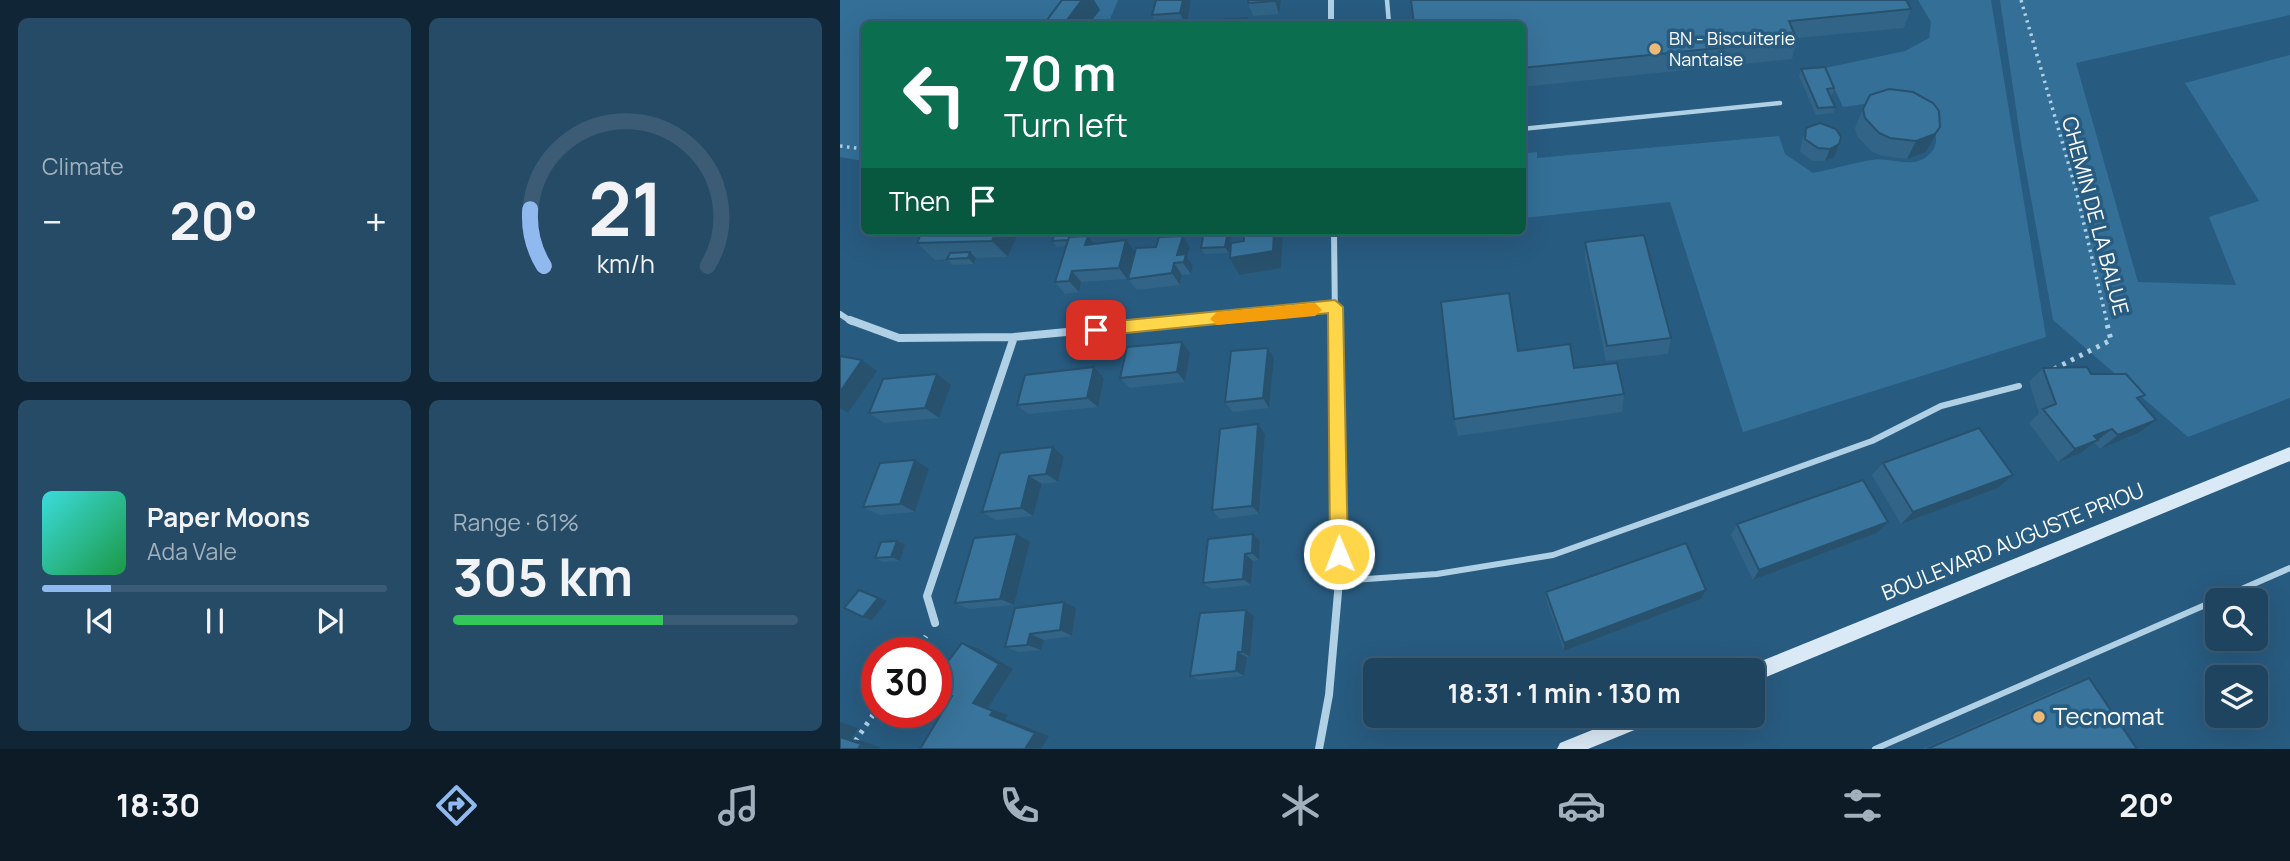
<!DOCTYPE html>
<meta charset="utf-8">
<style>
body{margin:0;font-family:Manrope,sans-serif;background:#264b66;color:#f1f3f6;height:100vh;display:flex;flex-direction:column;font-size:26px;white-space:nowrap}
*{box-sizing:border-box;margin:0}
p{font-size:23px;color:#a1b0bd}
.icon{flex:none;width:38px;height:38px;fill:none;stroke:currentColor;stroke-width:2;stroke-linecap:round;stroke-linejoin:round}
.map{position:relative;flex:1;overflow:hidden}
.side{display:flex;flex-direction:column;gap:18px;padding:18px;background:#102535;width:840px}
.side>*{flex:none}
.top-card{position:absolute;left:21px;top:21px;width:665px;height:214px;border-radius:10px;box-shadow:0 7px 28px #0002,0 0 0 2px #3c5c75;background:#0b6e4f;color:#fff;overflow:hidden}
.controls{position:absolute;left:1365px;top:588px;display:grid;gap:14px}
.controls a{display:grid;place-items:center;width:63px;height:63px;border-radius:10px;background:#1e4460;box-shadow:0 7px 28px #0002,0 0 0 2px #3c5c75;font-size:35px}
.speed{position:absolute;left:21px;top:637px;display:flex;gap:14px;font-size:35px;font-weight:700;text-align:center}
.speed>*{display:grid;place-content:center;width:91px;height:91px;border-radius:50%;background:#1e4460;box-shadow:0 7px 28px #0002,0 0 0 2px #3c5c75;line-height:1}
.speed .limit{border:10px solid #d22;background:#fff;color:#111}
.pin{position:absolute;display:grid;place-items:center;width:60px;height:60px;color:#fff;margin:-30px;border-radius:14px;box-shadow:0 4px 10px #0006}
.me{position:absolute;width:77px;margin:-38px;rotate:359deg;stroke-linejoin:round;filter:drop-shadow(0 0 5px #0008)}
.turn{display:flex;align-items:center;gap:24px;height:147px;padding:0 28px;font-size:32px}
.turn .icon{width:91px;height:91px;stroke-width:2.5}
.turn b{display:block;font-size:49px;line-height:60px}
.then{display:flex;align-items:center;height:66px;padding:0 28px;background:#0003;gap:14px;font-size:26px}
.big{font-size:52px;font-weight:700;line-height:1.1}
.side .card{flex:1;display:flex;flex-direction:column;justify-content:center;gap:10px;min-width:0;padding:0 24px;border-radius:10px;background:#264b66}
.side .dial{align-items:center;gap:0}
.dial svg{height:182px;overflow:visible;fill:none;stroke:#3c5c75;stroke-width:7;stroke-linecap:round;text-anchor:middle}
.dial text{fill:#f1f3f6;stroke:none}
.song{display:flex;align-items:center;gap:21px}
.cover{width:84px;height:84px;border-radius:10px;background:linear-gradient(135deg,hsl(180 70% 55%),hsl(140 70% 35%))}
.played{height:7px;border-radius:4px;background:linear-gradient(90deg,#90b9f0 20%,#3c5c75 20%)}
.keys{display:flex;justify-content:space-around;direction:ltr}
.heat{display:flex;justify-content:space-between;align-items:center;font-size:38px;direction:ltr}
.charge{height:10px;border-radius:5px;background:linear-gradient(90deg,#34c759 61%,#3c5c75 0)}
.side .tiles{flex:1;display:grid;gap:18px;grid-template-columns:repeat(2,1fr)}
.trip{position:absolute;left:523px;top:658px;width:402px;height:70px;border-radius:10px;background:#1e4460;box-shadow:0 7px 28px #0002,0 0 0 2px #3c5c75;font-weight:700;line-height:70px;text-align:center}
.tab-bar{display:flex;height:112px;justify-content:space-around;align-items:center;background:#0c1b26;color:#a1b0bd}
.tab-bar .icon{width:49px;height:49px}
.tab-bar .on{color:#90b9f0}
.tab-bar b{font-size:32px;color:#f1f3f6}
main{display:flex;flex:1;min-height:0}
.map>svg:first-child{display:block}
.green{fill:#336f97}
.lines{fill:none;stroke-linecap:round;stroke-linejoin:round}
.path-far1{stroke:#afd0e5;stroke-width:3.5;stroke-dasharray:2.5 4.5;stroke-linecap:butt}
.path{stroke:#afd0e5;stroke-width:5;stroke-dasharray:3.5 6;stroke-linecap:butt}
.service-far1{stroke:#afd0e5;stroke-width:4.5}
.service{stroke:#afd0e5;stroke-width:6}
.minor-far1{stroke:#afd0e5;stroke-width:6}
.minor{stroke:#afd0e5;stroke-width:8}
.secondary{fill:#d9e9f5;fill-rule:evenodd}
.wall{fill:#316486}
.shaded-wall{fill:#28516d}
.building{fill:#39749c;stroke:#28516d;stroke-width:2}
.route{fill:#ffd54a;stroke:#a68a30;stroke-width:2}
.slow{fill:#f59e0b}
.poi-dot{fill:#edb976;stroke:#285b80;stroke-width:2.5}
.labels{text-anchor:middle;stroke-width:7;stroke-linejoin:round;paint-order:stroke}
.far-poi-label{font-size:18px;fill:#fff;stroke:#285b80;text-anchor:start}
.street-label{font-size:21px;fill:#fff;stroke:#285b80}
.near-poi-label{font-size:24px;fill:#fff;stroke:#285b80;text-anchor:start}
</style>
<main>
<section class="side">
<div class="tiles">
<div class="card"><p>Climate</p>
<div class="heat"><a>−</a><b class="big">20°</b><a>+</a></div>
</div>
<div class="card dial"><svg viewBox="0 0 100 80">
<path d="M14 69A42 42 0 1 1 86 69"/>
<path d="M14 69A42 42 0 0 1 8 44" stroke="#90b9f0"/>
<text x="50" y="56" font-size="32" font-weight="700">21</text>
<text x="50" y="72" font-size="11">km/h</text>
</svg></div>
<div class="card">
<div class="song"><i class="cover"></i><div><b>Paper Moons</b><p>Ada Vale</p></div></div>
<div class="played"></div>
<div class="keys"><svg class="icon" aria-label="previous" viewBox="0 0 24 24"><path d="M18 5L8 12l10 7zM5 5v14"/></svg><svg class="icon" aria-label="pause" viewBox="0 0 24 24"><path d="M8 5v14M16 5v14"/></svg><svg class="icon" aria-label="next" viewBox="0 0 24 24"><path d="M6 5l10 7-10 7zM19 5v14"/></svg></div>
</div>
<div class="card"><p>Range · 61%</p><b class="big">305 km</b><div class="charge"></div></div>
</div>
</section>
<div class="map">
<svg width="1450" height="749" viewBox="0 0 1450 749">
<rect width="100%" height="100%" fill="#285b80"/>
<path class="green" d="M0,0H278L268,24H24V161L0,157Z
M1078,0H1151L1206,337L903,432L830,202L683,218V154L697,152V158L939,136L945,154L973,173C993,169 1012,163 1032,160C1050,156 1077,173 1093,150C1097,144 1097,136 1094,130L1039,102L1003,107L985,68L1065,51L1089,38L1091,22Z
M1160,0H1450V15L1236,63L1298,282L1396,285L1369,217L1419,201L1345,83L1450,55V398L1348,437L1213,320L1182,149Z"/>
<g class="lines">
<path class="path-far1" d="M1181,0L1235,186L1267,322
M0,146L24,149"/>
<path class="path" d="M1214,369L1271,340L1266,320
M75,653L86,636
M10,749L37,709"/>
<path class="service-far1" d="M547,0L549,24
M682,129L940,103"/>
<path class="service" d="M499,581L597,574L713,555L1032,441L1101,406L1179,386
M1035,749L1450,568"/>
<path class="minor-far1" d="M491,0V24
M494,231L495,322
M0,314L12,322
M335,322L495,307"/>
<path class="minor" d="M10,320L59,338L174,337L354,320
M95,623L87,596L174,337
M479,749L489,695L499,581L495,320"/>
<path class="secondary" d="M1450,447V461L914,682V670H907L908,667L914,664Z
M787,716H817L814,722L748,749H717L720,743Z"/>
</g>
<path class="wall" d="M316,0H351L347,24H317L312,15Z
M441,0L439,14L413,16L408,3Z
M1071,9L1064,28L957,38V40L952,59L682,87V24Z
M961,69L994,88L992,95H990L995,107L993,113L976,115L959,76Z
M1023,109L1100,127L1086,152L1067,159L1042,156L1031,151L1017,136L1015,128Z
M980,123L994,157L985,161H973L960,152L962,140L966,128Z
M179,231L168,257L136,258L134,264L113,265L107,259L95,260L77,243Z
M244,231L243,236L254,244L286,240L295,252L287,279L241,282L239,292L225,294L215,282L226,246L217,247L212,241Z
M364,231H392L389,253L364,254L361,248Z
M745,242L831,338L828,354L766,361L745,259Z
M350,248L347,257L353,266L351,274L342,275L340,285L297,290L288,279Z
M342,342L350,353L345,382L290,388L280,378Z
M428,348L434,358L429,408L393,412L385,402Z
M678,351L734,368L784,394L782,412L618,436L614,419Z
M254,367L264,378L258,407L188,414L177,405Z
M1203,368L1251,374L1299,400L1298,433L1260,449L1255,443L1241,453L1218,462L1189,423L1199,413L1189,382Z
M97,374L111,385L99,418L44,423L29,413Z
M418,424L425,434L419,514L380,519L372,510Z
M160,453L224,457L218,482L202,484L193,516L156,520L142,512Z
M1043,463L1173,475L1158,488L1061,524L1032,475Z
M89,469L75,512L40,515L23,507Z
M1048,522L1037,533L913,580L891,535L897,524Z
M177,534L190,542L174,605L130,609L115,603Z
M413,534L420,541L419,560L413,561L411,585L372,589L363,583Z
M57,541L65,544L60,561L43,562L35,558Z
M866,590L861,599L724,651L707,602L706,592Z
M236,608L232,636L204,640L201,650L179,652L165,647Z
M406,610L414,616L410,657H407L404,676L359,680L350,676Z
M1249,678L1297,749H1082L1225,686Z"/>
<path class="shaded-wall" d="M242,0H254L260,10L249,24H229L227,20Z
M343,0H351L347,24H345L340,13Z
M435,0H441L439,14L435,1Z
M1100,127L1086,152L1067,159L1076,141Z
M999,144L994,157L985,161L990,149Z
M156,231H179L168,257L152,241Z
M238,231H244L240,246L235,240Z
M388,231H392L389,253L385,247Z
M434,231H443L441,268L399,275L390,258Z
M248,236L257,248L245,245Z
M343,236L350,248L347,257L353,266L351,274L337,255Z
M286,240L295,252L287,279L279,268Z
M130,252L136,258L134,264L128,258Z
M334,263L342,275L340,285L332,273Z
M232,271L241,282L239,292L229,281Z
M342,342L350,353L345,382L337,372Z
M428,348L434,358L429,408L423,398Z
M22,360L37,371L8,413L0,408V392Z
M254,367L264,378L258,407L247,398Z
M97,374L111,385L99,418L85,408Z
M1316,420L1298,433L1260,449L1278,435Z
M418,424L425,434L419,514L412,506Z
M1272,429L1241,453L1218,462L1235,449L1254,436Z
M213,447L224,457L218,482L206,474Z
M75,460L89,469L75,512L60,504Z
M1173,475L1158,488L1061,524L1073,512Z
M189,476L202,484L193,516L181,508Z
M1048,522L1037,533L913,580L919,570Z
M177,534L190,542L174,605L160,599Z
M413,534L420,541L419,560L412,553Z
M57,541L65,544L60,561L51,557Z
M405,554L413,561L411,585L403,579Z
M19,590L47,601L32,620L23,617Z
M866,590L861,599L724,651V643Z
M224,602L236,608L232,636L220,630Z
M406,610L414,616L410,657L402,652Z
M190,634L204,640L201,650L187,645Z
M122,643L137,648L173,669L148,708L168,715L165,719L209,736L201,749H185L150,715L133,703Z
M398,652L407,657L404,676L396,671Z
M96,693L104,695L96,707Z
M73,712H93L90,717L73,713Z
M0,722L18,728L11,739L19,740L40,747L39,749H0Z"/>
<path class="building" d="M222,0H242L227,20L236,21L234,24H204Z
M316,0H343L340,13L312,15Z
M408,0H435V1L408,3Z
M571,0H1066L1071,9L949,21L957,40L682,68V24H574Z
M407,18L406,24H378L379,20Z
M985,67L994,88L987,89L995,107L978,108L961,69Z
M1049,89L1073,92L1093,103L1099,111L1100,127L1095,134L1076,141L1050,138L1039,133L1025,118L1023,109L1030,95Z
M980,123L996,129L1001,137L999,144L990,149L978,148L965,139L966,128Z
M82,231H156L152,241L77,243Z
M216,231H238L236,237H229L228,240L212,241Z
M364,231H388L385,247L361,248Z
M404,231H434L433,251L390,258L391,243L404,241Z
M804,235L831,338L767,346L745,242Z
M248,236L245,245L286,240L279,268L232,271L229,281L215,282L229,237Z
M343,236L337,255L346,254L344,262L334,263L332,273L288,279L296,248L316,247L319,237Z
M130,252L128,258L107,259L110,253Z
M669,293L678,351L730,344L734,368L777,363L784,394L614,419L601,302Z
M342,342L337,372L280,378L287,347Z
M428,348L423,398L385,402L391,351Z
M0,356L22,360L0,392Z
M254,367L247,398L177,405L185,375Z
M1247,367L1251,374H1286L1305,395L1297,398L1316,420L1278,435L1272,429L1254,436L1258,440L1235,449L1203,409L1216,404L1203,368Z
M97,374L85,408L29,413L43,379Z
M418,424L412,506L372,510L380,429Z
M1139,428L1173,475L1073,512L1043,463Z
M213,447L206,474L189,476L181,508L142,512L160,453Z
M75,460L60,504L23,507L40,463Z
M1023,480L1048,522L919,570L897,524Z
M177,534L160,599L115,603L134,538Z
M413,534L412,553L405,554L403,579L363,583L368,539Z
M57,541L51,557L35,558L41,542Z
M846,543L866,590L724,643L706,592Z
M19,590L38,598L23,617L4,608Z
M224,602L220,630L190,634L187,645L165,647L175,608Z
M406,610L402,652H398L396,671L350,676L360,613Z
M122,643L159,664L133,703L153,711L150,715L195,733L185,749H80L112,696L96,693V672L99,673Z
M1249,678L1297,749H1087Z
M37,684V700L28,697Z
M0,737L21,744L18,749H0Z"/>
<path class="route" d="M495,300L503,307L508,554L505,560L499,562L492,560L490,554L488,313L256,336L248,330L256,323Z"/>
<path class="slow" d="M475,303L482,310L475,316L377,325L370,319L377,312Z"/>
<g class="poi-dot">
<circle cx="815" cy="49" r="7"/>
<circle cx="1199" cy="717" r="7"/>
</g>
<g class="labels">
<g class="far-poi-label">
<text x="829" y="45">BN - Biscuiterie<tspan x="829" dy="21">Nantaise</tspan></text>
</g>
<g class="street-label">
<text transform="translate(1255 216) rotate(75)" y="7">CHEMIN DE LA BALUE</text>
<text transform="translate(1173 542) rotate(-22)" y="7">BOULEVARD AUGUSTE PRIOU</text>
</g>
<g class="near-poi-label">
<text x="1213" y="725">Tecnomat</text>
</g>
</g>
</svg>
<div class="controls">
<a><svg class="icon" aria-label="search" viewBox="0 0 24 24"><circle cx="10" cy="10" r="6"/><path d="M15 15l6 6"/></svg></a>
<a><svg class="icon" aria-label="layers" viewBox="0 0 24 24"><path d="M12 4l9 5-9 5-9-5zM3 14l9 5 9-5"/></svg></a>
</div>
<div class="speed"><div class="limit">30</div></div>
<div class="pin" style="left:256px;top:330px;background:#d93025"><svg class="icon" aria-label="arrive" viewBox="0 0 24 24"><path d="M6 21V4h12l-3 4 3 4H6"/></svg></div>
<svg class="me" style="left:499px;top:554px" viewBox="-20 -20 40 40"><circle r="17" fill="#ffd54a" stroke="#fff" stroke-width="3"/><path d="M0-11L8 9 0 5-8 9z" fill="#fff"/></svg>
<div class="trip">18:31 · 1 min · 130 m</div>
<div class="top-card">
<div class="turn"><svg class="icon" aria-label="left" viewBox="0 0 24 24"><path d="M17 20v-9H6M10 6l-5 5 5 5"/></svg><div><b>70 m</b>Turn left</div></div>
<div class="then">Then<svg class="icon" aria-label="arrive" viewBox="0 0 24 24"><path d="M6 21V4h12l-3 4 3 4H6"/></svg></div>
</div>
</div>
</main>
<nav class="tab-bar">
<b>18:30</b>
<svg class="icon on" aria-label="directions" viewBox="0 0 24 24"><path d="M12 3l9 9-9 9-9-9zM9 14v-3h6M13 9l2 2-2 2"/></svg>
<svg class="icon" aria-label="music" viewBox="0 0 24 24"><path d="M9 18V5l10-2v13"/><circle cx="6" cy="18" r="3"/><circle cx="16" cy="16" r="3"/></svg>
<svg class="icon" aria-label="phone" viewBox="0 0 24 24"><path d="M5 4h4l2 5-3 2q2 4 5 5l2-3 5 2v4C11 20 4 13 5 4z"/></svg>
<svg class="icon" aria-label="climate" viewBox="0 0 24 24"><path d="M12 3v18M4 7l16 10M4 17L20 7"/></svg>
<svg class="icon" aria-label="car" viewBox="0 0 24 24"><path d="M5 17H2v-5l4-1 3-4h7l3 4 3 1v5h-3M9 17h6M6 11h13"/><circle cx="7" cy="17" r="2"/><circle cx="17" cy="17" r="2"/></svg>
<svg class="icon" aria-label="filters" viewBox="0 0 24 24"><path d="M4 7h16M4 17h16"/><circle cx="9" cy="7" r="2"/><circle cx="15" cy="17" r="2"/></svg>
<b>20°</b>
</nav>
